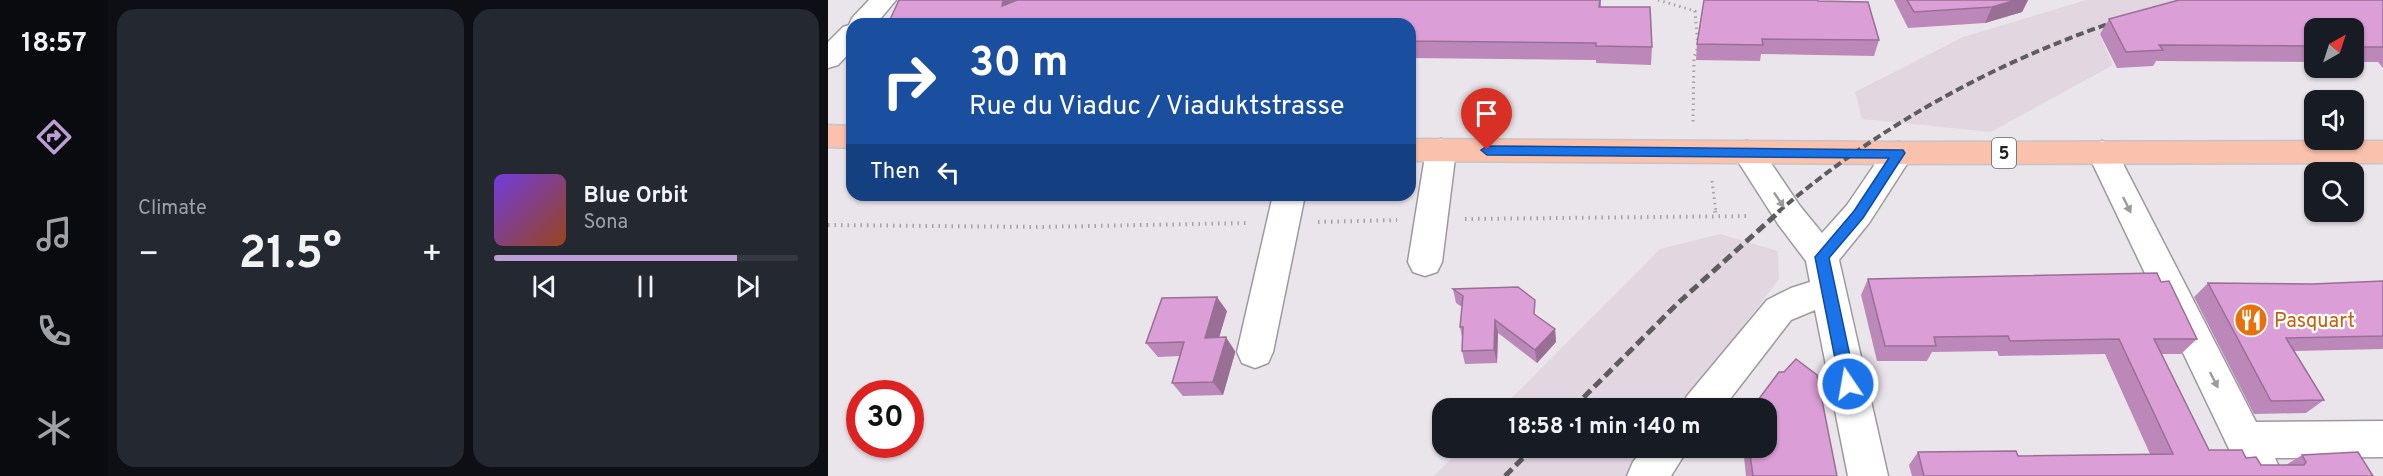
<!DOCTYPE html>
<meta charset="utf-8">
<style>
body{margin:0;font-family:Overpass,sans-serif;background:#242831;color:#f1f3f6;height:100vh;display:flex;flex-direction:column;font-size:22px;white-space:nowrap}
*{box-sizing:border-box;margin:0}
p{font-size:20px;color:#9ea1a6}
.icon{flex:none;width:33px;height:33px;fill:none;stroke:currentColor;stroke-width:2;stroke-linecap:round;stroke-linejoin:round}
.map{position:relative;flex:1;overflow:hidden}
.sheet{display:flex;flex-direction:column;gap:9px;padding:9px;background:#0d0f14;width:720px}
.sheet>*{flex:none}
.banner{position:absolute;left:18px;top:18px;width:570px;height:183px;border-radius:18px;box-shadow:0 2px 4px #0004;background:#1a4fa0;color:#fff;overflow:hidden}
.needle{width:39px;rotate:39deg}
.buttons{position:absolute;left:1476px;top:18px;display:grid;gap:12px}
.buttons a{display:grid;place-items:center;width:60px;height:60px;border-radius:12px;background:#171b24;box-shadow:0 2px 4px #0004;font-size:30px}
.speed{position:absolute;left:18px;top:380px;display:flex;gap:12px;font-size:30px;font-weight:700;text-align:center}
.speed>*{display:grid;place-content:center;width:78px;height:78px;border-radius:50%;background:#171b24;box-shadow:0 2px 4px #0004;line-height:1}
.speed .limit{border:9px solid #d22;background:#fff;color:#111}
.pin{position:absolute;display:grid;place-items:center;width:51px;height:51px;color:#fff;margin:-62px -26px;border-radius:50% 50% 50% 0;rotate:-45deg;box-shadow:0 0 6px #0007}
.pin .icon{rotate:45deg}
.me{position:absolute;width:66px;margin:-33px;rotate:348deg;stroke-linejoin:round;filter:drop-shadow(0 0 4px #0008)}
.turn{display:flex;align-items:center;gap:21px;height:126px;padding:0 24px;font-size:27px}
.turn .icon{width:78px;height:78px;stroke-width:2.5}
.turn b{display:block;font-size:42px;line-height:51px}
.then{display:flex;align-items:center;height:57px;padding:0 24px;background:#0003;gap:12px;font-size:22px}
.big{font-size:45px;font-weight:700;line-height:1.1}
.sheet .tile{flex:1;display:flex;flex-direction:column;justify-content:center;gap:9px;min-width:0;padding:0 21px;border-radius:18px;background:#242831}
.song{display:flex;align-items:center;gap:18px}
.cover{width:72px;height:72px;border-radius:9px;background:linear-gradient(135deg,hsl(260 70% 55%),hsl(20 70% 35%))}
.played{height:6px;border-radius:3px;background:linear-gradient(90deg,#bd9ed4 80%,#363941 80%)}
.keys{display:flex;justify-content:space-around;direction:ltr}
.heat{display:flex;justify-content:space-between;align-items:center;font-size:33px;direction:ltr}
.sheet .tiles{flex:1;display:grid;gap:9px;grid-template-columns:repeat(2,1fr)}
.trip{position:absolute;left:604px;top:398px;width:345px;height:60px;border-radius:18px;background:#171b24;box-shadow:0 2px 4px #0004;font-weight:700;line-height:60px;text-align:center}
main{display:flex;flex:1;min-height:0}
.menu{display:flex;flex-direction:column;width:108px;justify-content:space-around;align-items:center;background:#090b0e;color:#9ea1a6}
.menu .icon{width:42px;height:42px}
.menu .active{color:#bd9ed4}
.menu b{font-size:27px;color:#f1f3f6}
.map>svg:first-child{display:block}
.built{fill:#e2d7e1}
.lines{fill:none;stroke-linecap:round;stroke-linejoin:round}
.minor-casing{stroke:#9e999e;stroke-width:3}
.major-casing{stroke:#c6c5c6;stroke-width:3}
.path-far1{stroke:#a6a2a6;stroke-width:3;stroke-dasharray:1.5 4;stroke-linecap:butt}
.path{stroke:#a6a2a6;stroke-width:4;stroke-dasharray:1.5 5;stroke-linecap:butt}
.minor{fill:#fff;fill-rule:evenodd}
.major{fill:#fac1ad;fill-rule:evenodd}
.rail-far1{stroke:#5f5c5f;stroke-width:4;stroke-dasharray:8 4;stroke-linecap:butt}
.rail{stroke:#5f5c5f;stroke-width:5;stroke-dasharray:10 5;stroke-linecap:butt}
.wall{fill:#bc88b9}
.shaded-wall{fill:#996f96}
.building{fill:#db9ed7;stroke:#996f96;stroke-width:1.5}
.oneway{fill:#9c9b9c}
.route{fill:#1a73e8;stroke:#114b97;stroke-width:1.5}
.labels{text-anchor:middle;stroke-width:4.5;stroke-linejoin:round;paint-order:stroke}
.shield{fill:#fff;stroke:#646364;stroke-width:1.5}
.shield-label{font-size:18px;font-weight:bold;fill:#222022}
.food-label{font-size:20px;fill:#c56008;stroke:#fff;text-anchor:start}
</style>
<main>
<nav class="menu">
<b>18:57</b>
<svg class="icon active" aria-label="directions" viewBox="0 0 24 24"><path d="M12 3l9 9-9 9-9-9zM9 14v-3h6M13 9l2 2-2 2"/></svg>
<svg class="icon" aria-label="music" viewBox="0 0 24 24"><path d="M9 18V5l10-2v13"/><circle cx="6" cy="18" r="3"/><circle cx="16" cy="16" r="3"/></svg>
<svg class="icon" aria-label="phone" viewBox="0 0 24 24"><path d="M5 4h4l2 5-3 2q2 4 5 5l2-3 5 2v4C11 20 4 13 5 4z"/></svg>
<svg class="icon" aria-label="climate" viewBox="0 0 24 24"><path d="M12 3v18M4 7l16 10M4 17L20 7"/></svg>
</nav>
<section class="sheet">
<div class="tiles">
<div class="tile"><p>Climate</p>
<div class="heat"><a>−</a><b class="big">21.5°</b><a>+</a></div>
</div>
<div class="tile">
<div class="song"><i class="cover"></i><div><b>Blue Orbit</b><p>Sona</p></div></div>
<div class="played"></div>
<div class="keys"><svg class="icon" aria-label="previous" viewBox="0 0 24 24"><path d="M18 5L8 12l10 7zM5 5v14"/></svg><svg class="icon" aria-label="pause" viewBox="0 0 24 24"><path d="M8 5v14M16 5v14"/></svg><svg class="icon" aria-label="next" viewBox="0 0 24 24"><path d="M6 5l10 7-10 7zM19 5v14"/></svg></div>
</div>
</div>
</section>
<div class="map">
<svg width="1555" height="476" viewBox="0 0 1555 476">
<rect width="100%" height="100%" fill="#eae5ea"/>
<path class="built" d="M1258,0H1420L1364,9L1271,33L1285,65L1163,132L1034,119L1027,92L1135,37Z
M892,234L950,251L951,279L853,408H674L832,249Z
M635,447H823L801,476H606Z"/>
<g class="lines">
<defs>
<path id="minor" d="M41,0H68L48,24H24V50L10,65L0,68V42L15,27L21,25L24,18Z
M613,139L624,142L628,150L614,262L609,272L597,276L585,272L580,262L598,150L602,142Z
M919,141L930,144L972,206L994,233L1019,205L1060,145L1071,142L1082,145L1086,153L1041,223L1011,260L1060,476H1020L987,310L963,320L895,408H853L859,396L939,300L963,288L982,282L978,261L950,224L904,152L908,144Z
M1274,141L1285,144L1289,152L1428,422L1555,421V457L1447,458L1455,476H1414L1259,152L1263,144Z
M445,195H477L445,352L440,363L427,368L414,363L409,352Z
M817,447H861L843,476H799L805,462Z"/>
<path id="major" d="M0,125L24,126V148L0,147Z
M582,139L1071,142L1555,141V163L1071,164L582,161Z"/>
</defs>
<use href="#minor" class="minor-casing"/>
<use href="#major" class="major-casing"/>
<path class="path-far1" d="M830,0L867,11L870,47L866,57L865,123
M884,181L888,212"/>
<path class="path" d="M887,211L888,216
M637,219L923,216
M490,222L569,220
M0,225L210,227L419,223"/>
<use href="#minor" class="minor"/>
<use href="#major" class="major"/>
<path class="rail-far1" d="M950,212C1051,126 1166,62 1292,20"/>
<path class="rail" d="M745,408L850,303L952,211
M677,476L706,447"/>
</g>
<path class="wall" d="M71,0H773V7L824,47L823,65L768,63V60L582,58V24Z
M1066,0H1200L1194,12L1157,23L1080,28Z
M1555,0V68L1550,62H1526V28H1486V62L1328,61L1325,66L1289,68L1272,34L1281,19Z
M990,1L1051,40L1046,56L933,54L932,61L868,60L869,44Z
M1040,279L1333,282L1369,339L1353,354H1333L1381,450L1418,458L1433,465H1458L1474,455L1545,476H1084L1081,465L1090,452L1190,456L1322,454L1277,354L1171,356L1169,351L1104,352L1099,361H1049L1033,295Z
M1555,281V349L1466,351L1496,400L1478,413L1426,414L1366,297L1380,283L1484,284Z
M625,289L708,315L727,329L728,342L709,363L670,333L669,363L637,364L634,351V337L632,327L634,307L628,303Z
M399,311L391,337L407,351V353L395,395L355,396L344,383L352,356L330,357L318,343Z
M915,447H939L1009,476H918Z"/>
<path class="shaded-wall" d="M175,0H192L174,6Z
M1188,0H1200L1194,12L1157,23L1164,7Z
M389,297L399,311L387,351L377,338Z
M667,320L670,333L669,363L666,350Z
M727,329L728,342L709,363L707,350Z
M398,337L407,351V353L395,395L385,382Z"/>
<path class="building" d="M71,0H175L174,6L189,0H772L771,7H822L824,47L768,46V43L582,41V24H60Z
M876,0H990V1L1040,2L1051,40L934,39L935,45L869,44Z
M1079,0H1188L1164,7L1086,12Z
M1351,0H1555V47H1526V28H1486V46L1331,45L1335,50L1298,52L1281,19Z
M1329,273L1333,282L1341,281L1369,339H1326L1381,450H1414L1418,458L1428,457L1433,465H1476L1478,462L1474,455L1530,452L1545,476H1096L1090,452L1188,451L1190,456L1345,454L1291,339L1182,341L1180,336L1106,337L1108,346H1057L1040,279Z
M1555,281V336L1458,338L1496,400L1443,401L1380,283L1484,284Z
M690,287L707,300L706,314L727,329L707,350L667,320L666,350L634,351L635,327H632L635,296L625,289Z
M389,297L377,338L398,337V339L385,382L344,383L356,342L318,343L334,298Z
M968,359L989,375L1009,476H925L921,447H939V408H924L951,372H956Z"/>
<defs><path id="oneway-solid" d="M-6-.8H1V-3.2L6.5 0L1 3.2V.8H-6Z" transform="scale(1.5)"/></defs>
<g class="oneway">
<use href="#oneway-solid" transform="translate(951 200) rotate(56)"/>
<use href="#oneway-solid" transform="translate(1299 205) rotate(64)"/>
<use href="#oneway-solid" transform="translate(1386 380) rotate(63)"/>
</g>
<path class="route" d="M659,146L1075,150L1077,153L1075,156L1035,218L1001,258L1028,384L1025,389L1020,391L1015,389L1012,384L987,257L1026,211L1061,158L659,155L653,150Z"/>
<defs>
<symbol id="restaurant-disc" viewBox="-11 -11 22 22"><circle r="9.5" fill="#e8710a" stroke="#fff"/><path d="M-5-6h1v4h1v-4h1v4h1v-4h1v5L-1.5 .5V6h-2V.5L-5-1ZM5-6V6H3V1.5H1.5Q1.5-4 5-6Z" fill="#fff"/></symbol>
</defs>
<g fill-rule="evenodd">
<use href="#restaurant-disc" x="1404" y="301" width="38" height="38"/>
</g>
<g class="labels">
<rect class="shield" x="1164" y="138" width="24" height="30" rx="4.5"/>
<g class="shield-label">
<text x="1176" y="159">5</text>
</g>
<g class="food-label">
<text x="1446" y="327">Pasquart</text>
</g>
</g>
</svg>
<div class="buttons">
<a><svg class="needle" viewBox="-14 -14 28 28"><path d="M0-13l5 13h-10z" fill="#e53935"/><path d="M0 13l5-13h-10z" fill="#9ea1a6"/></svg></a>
<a><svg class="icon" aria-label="sound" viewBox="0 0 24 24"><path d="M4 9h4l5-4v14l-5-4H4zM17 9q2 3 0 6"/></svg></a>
<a><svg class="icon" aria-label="search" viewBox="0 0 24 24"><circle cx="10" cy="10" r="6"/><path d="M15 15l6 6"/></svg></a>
</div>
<div class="speed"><div class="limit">30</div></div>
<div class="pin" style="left:659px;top:150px;background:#d93025"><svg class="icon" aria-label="arrive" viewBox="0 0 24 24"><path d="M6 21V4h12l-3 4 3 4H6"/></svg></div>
<svg class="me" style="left:1020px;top:384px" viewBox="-20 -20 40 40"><circle r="17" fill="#1a73e8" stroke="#fff" stroke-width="3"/><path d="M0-11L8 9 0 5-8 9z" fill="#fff"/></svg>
<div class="trip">18:58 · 1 min · 140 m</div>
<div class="banner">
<div class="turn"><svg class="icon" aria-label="right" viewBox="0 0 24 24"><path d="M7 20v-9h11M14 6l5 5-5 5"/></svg><div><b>30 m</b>Rue du Viaduc / Viaduktstrasse</div></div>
<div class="then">Then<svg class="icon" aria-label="left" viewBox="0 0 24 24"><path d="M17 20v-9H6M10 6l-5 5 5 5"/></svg></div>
</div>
</div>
</main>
